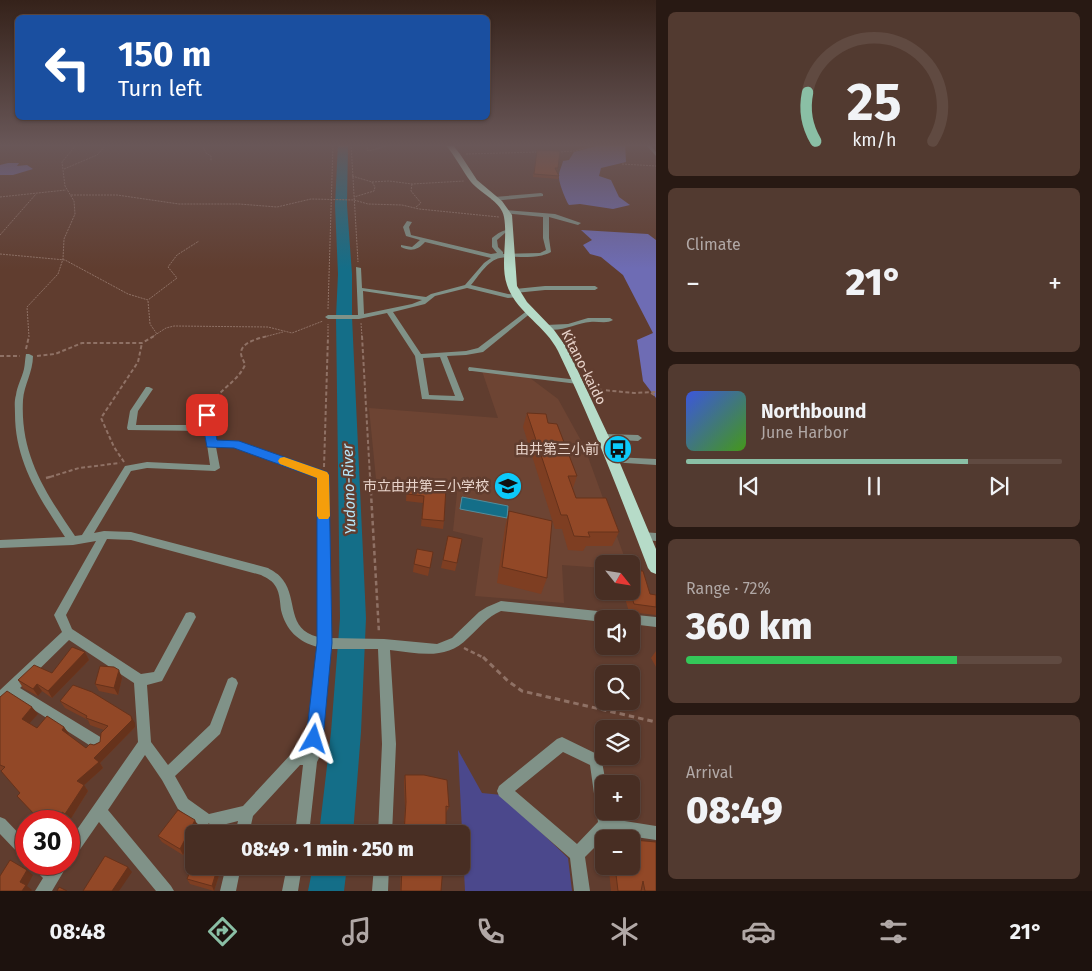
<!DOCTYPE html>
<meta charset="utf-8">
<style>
body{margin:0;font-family:"Fira Sans","Noto Sans JP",sans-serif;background:#523a30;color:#f1f3f6;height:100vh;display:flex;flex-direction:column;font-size:19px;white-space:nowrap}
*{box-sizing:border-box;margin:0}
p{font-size:16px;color:#b1a8a6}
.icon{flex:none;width:28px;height:28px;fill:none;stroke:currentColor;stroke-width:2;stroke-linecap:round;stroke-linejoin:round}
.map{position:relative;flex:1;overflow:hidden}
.details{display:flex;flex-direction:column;gap:12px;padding:12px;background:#281913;width:436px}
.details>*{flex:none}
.guide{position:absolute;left:15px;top:15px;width:475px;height:105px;border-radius:8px;box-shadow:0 1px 4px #0004,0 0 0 1px #604a41;background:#1a4fa0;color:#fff;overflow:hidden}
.needle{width:32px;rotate:120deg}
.fabs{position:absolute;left:595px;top:555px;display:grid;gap:10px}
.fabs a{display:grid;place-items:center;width:45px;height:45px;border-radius:8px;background:#482e23;box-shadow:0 1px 4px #0004,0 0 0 1px #604a41;font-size:25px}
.speed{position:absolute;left:15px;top:810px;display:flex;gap:10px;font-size:25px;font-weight:700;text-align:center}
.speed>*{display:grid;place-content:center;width:65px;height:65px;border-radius:50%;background:#482e23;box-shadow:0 1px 4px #0004,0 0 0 1px #604a41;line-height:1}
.speed .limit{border:8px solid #d22;background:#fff;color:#111}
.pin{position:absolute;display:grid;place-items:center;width:42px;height:42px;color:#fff;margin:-21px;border-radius:10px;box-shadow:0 2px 8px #0006}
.me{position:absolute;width:55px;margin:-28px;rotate:6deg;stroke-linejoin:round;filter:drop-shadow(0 0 4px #0008)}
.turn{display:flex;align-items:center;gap:18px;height:105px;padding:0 20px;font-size:22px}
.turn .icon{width:65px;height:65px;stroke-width:2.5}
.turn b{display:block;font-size:35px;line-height:42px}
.big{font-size:38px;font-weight:800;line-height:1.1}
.details .tile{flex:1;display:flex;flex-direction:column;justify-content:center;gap:8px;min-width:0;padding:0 18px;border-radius:8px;background:#523a30}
.details .dial{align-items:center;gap:0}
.dial svg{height:130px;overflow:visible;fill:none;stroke:#604a41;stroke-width:7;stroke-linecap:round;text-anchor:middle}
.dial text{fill:#f1f3f6;stroke:none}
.song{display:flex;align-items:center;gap:15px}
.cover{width:60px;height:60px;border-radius:8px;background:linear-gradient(135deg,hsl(230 70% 55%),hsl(100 70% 35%))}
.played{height:5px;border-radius:2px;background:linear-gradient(90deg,#8abfa5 75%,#604a41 75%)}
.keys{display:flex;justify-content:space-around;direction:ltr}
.heat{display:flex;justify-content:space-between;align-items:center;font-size:28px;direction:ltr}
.charge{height:8px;border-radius:4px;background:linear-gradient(90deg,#34c759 72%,#604a41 0)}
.trip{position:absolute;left:185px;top:825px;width:285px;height:50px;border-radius:8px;background:#482e23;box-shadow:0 1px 4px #0004,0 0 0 1px #604a41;font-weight:800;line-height:50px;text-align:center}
.menu{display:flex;height:80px;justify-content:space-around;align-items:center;background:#1d120e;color:#b1a8a6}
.menu .icon{width:35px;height:35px}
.menu .active{color:#8abfa5}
.menu b{font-size:22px;color:#f1f3f6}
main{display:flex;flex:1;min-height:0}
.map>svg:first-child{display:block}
.built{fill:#6d4433}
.green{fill:#4b488c}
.forest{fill:#6e6cb4}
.water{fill:#146e88;stroke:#548d9c}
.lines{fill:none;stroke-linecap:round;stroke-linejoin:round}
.river{fill:#146e88;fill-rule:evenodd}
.path-far3{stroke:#8f7165;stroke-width:1;stroke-dasharray:2 1;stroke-linecap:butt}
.path-far2{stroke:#8f7165;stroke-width:2;stroke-dasharray:4 2.5;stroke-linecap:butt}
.path-far1{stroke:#8f7165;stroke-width:2.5;stroke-dasharray:4.5 3;stroke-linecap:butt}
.path{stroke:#8f7165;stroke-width:3;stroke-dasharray:5.5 4;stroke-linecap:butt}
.minor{fill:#809288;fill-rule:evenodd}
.major{fill:#b6dbc8;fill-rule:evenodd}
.wall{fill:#7e3e22}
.shaded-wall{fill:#66321b}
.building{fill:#924827;stroke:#66321b}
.route{fill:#1a73e8;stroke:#114b97}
.slow{fill:#f59e0b}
.labels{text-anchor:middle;stroke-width:5;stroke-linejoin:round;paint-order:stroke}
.street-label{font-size:14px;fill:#e9d4cb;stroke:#603d2f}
.poi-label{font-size:14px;fill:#e9d4cb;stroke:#603d2f;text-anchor:end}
.water-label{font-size:15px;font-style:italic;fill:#b6e6f9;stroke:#603d2f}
</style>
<main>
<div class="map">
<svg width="656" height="891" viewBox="0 0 656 891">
<rect width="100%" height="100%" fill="#603d2f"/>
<path class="built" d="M482,371L530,378L558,399L584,446L627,564H604V568L562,565L564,603L475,596L483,538L453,531L457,493L376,479L369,408L498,418Z"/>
<path class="green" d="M458,750L482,793L502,795L568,858L572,891H465Z"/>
<path class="forest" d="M613,144H625L626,162L601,168L599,176L611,180L619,197L630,205L613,209L580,204L569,205C566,201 559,183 559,178C558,173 562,166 563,161L569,160L574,152L600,145L612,146Z
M8,163H19L17,166L27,165L33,169L13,175H0V165Z
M581,230L648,234L656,240V398L643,381L637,340L653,333L623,275L601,257L590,254L583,245L592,240Z"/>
<path class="water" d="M462,497L508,506L507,518L460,509Z"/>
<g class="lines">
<path class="river" d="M338,144H348L347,205L352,274V317L366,618L361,732L353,834H319L331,732L340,618L336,317L338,274L335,205Z
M313,866H347L344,891H308Z"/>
<path class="path-far3" d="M202,144L206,153L211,156V161
M351,144L358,262
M368,144L367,150L369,151L390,145
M558,152L575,151L597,144
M466,154L538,152
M622,164L656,166
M64,169L97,155L107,144
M352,176L372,182L375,187L374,191L354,197
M372,182L389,181L412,184L464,181
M412,184L411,191L421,203L416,207
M71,195H117L179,204H239L277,207L311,199L354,200L368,204L402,205L419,209L499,217
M0,197L66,190
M0,235L36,194
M0,254L65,260L128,294L148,300L177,278L168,267L177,255L199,241
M148,301L150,324L157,334
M328,309L333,144
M361,323L362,337
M29,337L27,307L58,274L63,259L64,239L75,214L74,201L65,186L62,162L77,144
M152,337L166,328L174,326L268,327L292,333L323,321
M264,337L283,332
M328,337V324"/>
<path class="path-far2" d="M362,336L370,477
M26,349L29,336
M0,356H20
M37,356L55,354L82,343H142L154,336
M593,389L634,393L656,392
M651,393L656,396
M209,408C217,390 237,383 245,365C244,361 241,357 241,353C241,342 260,338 268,336
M124,462L114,447L101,418L138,362L142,343
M324,467L328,336
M50,477L79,468L120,463"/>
<path class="path-far1" d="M370,476L379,633
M46,478L54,476
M464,648L484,658"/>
<path class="path" d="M483,657L508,681L522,691L656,722"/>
<path class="minor" d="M645,144H650L656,152V156Z
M541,193L543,194V196L494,201L491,199L494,197Z
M506,210L555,214L581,223L578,225L549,217V238L551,252C534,261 517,254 500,258C488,260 478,277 471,285L508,294L519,295V297L508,298L467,288L435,296L425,304L393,312L421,354L466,351L478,348L528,310H532V312L483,352L466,355L447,356L464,399L463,401L422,399L415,356L387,313L359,319H328L325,317L328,315H358L356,267L361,268L362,288L426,297L431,294L465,285L484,263L491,258L425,242C418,250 411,252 401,247V245L412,247L420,240L406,236L403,227L407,221L412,222L409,227L411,235L491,254L497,253L492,247V238C499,233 503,229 512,230V232L505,233L497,240L498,247L503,252V254L540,253L546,250L543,238V217L504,213V211ZM363,291L422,300L412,304L364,314ZM440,357L455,396L429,395L423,358Z
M545,286H595L598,288L595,290H545L515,293L512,291L515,289Z
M588,318H610L613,320C607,324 598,321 590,322C576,323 555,335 543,327L546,325L568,324Z
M26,354H29L33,356C33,372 24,385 23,400C20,456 46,493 75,536L82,535L125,466L147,462L210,465L205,431L128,430L127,428L130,411L146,387H149L153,389L138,411L136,425H204L203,415L207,412L211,415L215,441L238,442L326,473L328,475L330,638L384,639L437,644L452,638L479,612L487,607L501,601L656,617V627L631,624V619H604V622L501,611C487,617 479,628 468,638C446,661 419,653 390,650L396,744L392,834H378L382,744L378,649H329L318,756L319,758L317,762L309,834H295L303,765H300L253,816L249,834H235L238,821L207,829L202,827L178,809L162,780L145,755L108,810L171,886L174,891H156L99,822L74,858L69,860V841L138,742L134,683L69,640L20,688L102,738L104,743L102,748L97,750L12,696L4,703L0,705V690L62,632L54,615L96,541L73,545L0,548V540L65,537C40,499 15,462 15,414C15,408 14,401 16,395C17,386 22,378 24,369C25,364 25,359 26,354ZM216,447H234L318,477V637C286,629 298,600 283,580C279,574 273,571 268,568L131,532L104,531L94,533L131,471L147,468L215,471L220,468ZM107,539L131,540L261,575C267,578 273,581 276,587C280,594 280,603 281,610C286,630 298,642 318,647L305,751H297L292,753L243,806L209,814L188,799L175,776L220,734L238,683L236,679L232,677L228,679L210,725L168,765L151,742L147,685L162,681L196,617L194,613L190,612L186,613L154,672L141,674L72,629L66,615Z
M469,367L578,380L582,382L578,384L472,371H469L468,369Z
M603,434L638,435L642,438L638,441L600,439L599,437L600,435Z
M613,457L656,459V465L610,462L609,460Z
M642,532L656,533V541L638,539L637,536L638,533Z
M562,737L601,756L606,784H604V811H611L612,819L656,826V840L609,833L585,857L590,891H574L570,858L499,796L497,791L499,786L557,739ZM563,752L590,765L598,822L577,844L515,791Z
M0,817L5,819L26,841V858L21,856L0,834Z
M32,864H49L51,865L52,864H68L52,891H35L43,878L34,869Z
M226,866H241L236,891H220Z
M287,866H302L298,891H282Z
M374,866H389L388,891H372Z"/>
<path class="major" d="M445,144H452L460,154L477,180L502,201L512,215L517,286L527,302L554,330L567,348L609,437L656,549V574L651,572L648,568C620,495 592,421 558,351C546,326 516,312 507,285C500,264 508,239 504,217C502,202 480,193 471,182C462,170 455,156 445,144Z"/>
</g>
<path class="wall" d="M537,150L558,168L557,171L559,176L558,179L533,177Z
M527,413L548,423L577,476L573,488L576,498L619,532L612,546H586L583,551L568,550L562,529H555L523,427Z
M407,484L446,487L444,521L443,529L421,526L423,503L406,501Z
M509,511L547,578L541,594L497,583L505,527Z
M448,536L457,563L455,571L441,568Z
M433,552L428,576L413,572L414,564Z
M623,591H631L656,595V615L629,612Z
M656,651V667L651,658Z
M85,652L89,660L52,698L42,691L38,696L23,688L18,680L52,673Z
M122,678L118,695L99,691L95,684Z
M0,697L38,714L29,723L37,728L64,727L69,734L68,735L86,748L100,742L104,730L90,725L88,720L65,708L60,701L135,723V727L100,763L103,768L84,785L88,791L70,820L67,818L35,815L20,793L2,770H0Z
M405,775L449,807L446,813V834H403L405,808L404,781Z
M198,826L183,855L162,842L158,836Z
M613,835L634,837V840L656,842V891H611L609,871L612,868V866H631V839H610Z
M222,866L214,891L190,884L187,879Z
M401,866H443L441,891H400Z"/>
<path class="shaded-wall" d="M85,652L89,660L52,698L48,691Z
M119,670L122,678L118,695L114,688Z
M37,684L42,691L38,696L33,689Z
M32,707L38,714L27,726L22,719Z
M131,716L135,723V727L100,763L103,768L82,787L77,781L94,758Z
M64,727L69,734L66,737L62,730Z
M84,785L88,791L70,820L65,814Z
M62,812L67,818L64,821H53Z
M195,820L198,826L183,855L180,849Z
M218,866H222L214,891L212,886Z
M128,867L132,872L119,891H112Z
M27,870L33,875L27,886L32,890L31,891H22L20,882Z"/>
<path class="building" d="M537,150L560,151L558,168H555L559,176L534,174Z
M527,413L546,414L548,423L557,424L577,476H568L576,498H606L619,532H588L590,537L574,536L567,515H561Z
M407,484L446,487L444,521L422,519L424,496L407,494Z
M509,511L552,521L547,578L502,567Z
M448,536L462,539L457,563L443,560Z
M417,549L433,552L430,568L414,564Z
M631,570L643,571L650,594L656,595V607L634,604L630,591H631Z
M72,647L85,652L48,691L37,684L33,689L18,680L34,665L52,673Z
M100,666L114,667L119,670L114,688L95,684Z
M73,685L92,692L131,716L132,720L94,758L99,762L77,781L84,785L65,814L62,812L53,821H30L35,815L17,796L20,793L1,771L5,767L0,765V697L7,691L32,707L22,719L37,728L47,716L64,727L62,730L86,748L90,744L94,745L100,742L101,733L108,726L86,718L87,716L60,701Z
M405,775H424L447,780L449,807L446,806V834H404L406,802Z
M178,810L195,820L180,849L158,836Z
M208,824L231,829L230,834H204Z
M613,835L634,837V840L656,842V891H645L643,881L641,891H618L615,866H631V839H614Z
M105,856L128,867L112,891H83Z
M10,860L27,870L20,882L26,885L22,891H0V876Z
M194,861V866H218L212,886L187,879Z
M402,866H443L441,891H401Z
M59,887L67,891H57Z"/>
<linearGradient id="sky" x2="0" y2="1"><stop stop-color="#35221a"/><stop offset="0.54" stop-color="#695758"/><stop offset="1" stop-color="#695758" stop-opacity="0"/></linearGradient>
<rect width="656" height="269" fill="url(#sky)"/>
<path class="route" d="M207,411L212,415L217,440L239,441L327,472L329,475L332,643L323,739L320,745L314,747L308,745L306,739L317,643V478L234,448L207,447L201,415Z"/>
<path class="slow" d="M284,457L327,472L329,475L330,516L328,519H319L317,516V478L280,464L278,461L280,458Z"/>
<defs>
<symbol id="bus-disc" viewBox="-11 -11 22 22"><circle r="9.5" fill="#0ccafa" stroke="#603d2f"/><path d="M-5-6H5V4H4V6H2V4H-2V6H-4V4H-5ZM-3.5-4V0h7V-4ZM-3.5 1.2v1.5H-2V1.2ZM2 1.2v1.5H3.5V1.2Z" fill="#111"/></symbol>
<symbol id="school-disc" viewBox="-11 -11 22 22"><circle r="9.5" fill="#0ccafa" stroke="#603d2f"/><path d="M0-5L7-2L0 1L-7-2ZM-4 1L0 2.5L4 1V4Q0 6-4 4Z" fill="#111"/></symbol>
</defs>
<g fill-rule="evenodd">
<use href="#bus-disc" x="602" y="433" width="32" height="32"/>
<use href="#school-disc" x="492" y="470" width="32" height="32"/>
</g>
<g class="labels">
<g class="street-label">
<text transform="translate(584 367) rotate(63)" y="5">Kitano-kaido</text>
</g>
<g class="poi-label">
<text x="599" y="454">由井第三小前</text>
<text x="489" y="491">市立由井第三小学校</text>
</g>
<g class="water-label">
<text transform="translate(349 489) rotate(-92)" y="5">Yudono-River</text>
</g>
</g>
</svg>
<div class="fabs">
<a><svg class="needle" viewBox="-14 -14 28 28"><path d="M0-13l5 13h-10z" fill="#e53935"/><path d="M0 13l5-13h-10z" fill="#b1a8a6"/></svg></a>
<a><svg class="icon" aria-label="sound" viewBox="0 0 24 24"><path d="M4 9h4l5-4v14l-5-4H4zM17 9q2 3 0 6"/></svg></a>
<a><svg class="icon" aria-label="search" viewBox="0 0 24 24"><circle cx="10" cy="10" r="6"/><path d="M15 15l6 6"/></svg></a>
<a><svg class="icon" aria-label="layers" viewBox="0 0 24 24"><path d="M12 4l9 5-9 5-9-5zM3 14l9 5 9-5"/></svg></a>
<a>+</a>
<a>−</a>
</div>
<div class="speed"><div class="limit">30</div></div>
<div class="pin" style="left:207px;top:415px;background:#d93025"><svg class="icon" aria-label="arrive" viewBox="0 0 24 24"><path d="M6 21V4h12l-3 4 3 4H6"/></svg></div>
<svg class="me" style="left:314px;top:739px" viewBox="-20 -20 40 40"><path d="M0-17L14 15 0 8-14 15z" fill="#1a73e8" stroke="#fff" stroke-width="4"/></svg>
<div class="trip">08:49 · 1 min · 250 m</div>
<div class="guide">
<div class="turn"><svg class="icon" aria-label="left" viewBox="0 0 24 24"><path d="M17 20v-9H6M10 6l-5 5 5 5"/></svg><div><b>150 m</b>Turn left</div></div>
</div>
</div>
<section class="details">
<div class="tile dial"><svg viewBox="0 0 100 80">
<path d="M14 69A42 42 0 1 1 86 69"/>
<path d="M14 69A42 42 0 0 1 9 39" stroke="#8abfa5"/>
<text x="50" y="56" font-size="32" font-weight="700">25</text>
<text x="50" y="72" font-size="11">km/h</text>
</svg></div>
<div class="tile"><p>Climate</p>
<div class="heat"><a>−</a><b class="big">21°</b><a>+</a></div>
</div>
<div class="tile">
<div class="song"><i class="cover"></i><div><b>Northbound</b><p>June Harbor</p></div></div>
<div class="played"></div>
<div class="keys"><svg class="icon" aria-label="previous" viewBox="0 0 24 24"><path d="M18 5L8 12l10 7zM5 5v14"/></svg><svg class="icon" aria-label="pause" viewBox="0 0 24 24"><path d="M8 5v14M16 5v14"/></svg><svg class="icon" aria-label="next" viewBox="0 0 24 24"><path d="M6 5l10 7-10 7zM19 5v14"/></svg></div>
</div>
<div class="tile"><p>Range · 72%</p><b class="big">360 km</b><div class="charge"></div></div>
<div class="tile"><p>Arrival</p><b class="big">08:49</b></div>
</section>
</main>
<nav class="menu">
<b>08:48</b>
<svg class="icon active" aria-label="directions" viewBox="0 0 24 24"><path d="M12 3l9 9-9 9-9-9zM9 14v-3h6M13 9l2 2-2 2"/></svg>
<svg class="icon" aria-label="music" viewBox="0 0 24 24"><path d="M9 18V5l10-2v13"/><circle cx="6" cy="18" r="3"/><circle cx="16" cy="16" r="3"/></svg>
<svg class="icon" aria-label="phone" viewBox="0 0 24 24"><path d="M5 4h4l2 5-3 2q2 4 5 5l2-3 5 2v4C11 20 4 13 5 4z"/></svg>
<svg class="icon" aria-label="climate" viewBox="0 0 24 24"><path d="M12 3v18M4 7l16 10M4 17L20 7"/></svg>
<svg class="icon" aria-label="car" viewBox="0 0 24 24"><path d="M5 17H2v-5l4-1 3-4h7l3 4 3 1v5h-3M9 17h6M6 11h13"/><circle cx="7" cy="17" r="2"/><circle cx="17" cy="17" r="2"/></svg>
<svg class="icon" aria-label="filters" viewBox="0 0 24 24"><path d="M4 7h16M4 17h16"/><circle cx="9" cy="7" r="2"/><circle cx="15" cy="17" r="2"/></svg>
<b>21°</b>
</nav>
